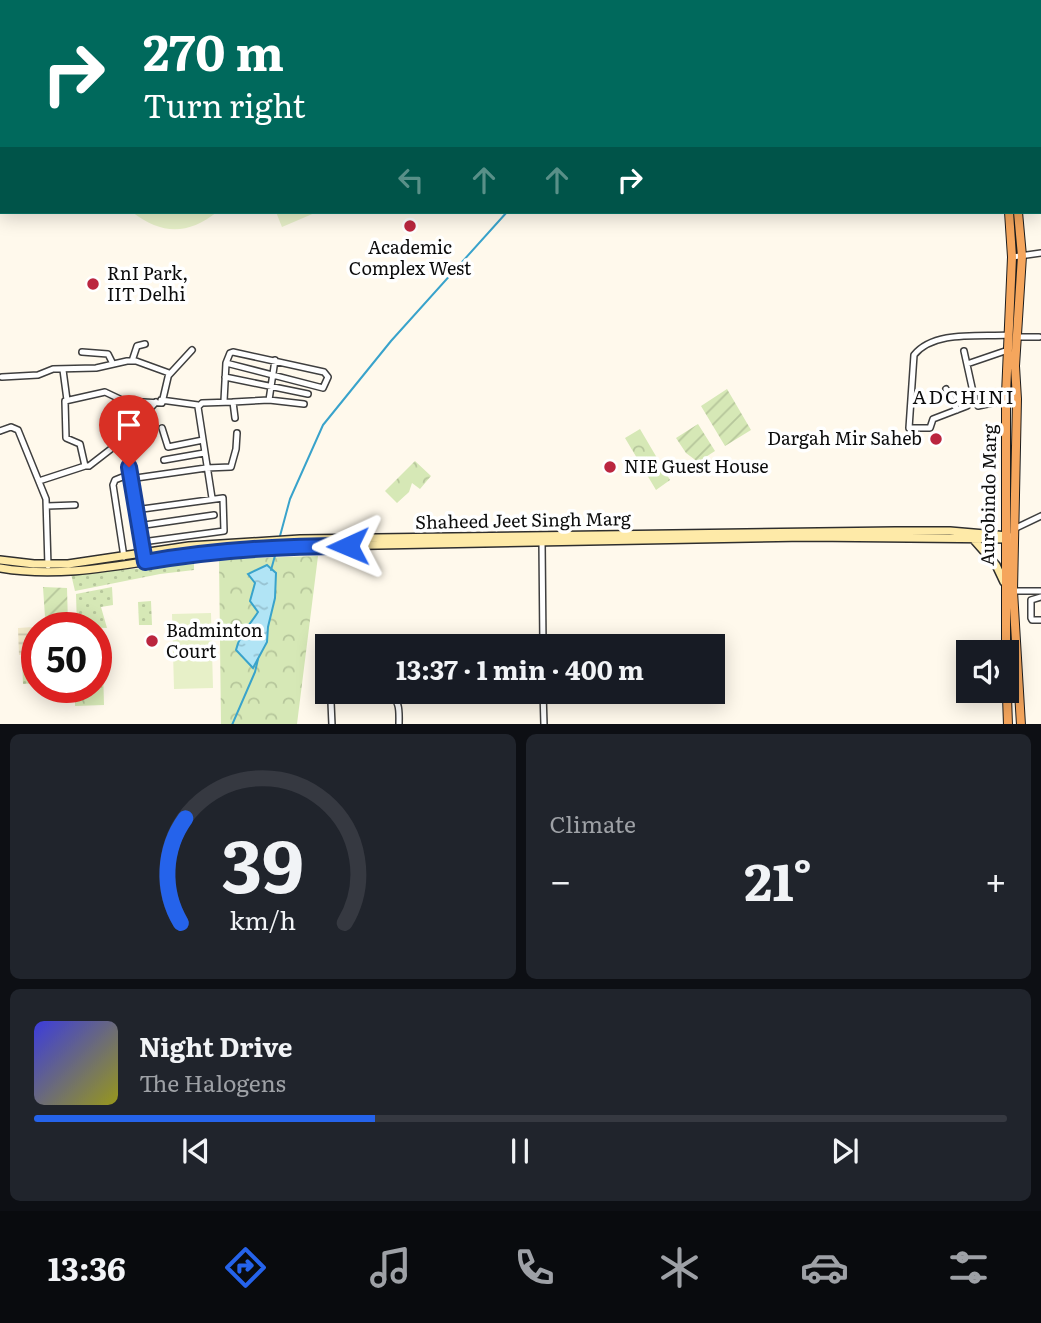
<!DOCTYPE html>
<meta charset="utf-8">
<style>
body{margin:0;font-family:Literata,serif;background:#20242c;color:#f1f3f6;height:100vh;display:flex;flex-direction:column;font-size:26px;white-space:nowrap}
*{box-sizing:border-box;margin:0}
p{font-size:23px;color:#9ea1a6}
.icon{flex:none;width:38px;height:38px;fill:none;stroke:currentColor;stroke-width:2;stroke-linecap:round;stroke-linejoin:round}
.map{position:relative;height:724px;overflow:hidden}
.panel{display:flex;flex-direction:column;gap:10px;padding:10px;background:#0d0f14;flex:1}
.panel>*{flex:none}
.banner{position:absolute;left:0px;top:0px;width:1041px;height:214px;box-shadow:0 4px 18px #0003;background:#00695c;color:#fff;overflow:hidden}
.tools{position:absolute;left:956px;top:640px;display:grid;gap:14px}
.tools a{display:grid;place-items:center;width:63px;height:63px;border-radius:0px;background:#171b24;box-shadow:0 4px 18px #0003;font-size:35px}
.speed{position:absolute;left:21px;top:612px;display:flex;gap:14px;font-size:35px;font-weight:700;text-align:center}
.speed>*{display:grid;place-content:center;width:91px;height:91px;border-radius:50%;background:#171b24;box-shadow:0 4px 18px #0003;line-height:1}
.speed .limit{border:10px solid #d22;background:#fff;color:#111}
.pin{position:absolute;display:grid;place-items:center;width:60px;height:60px;color:#fff;margin:-72px -30px;border-radius:50% 50% 50% 0;rotate:-45deg;box-shadow:0 0 7px #0007}
.pin .icon{rotate:45deg}
.me{position:absolute;width:77px;margin:-38px;rotate:269deg;stroke-linejoin:round;filter:drop-shadow(0 0 5px #0008)}
.turn{display:flex;align-items:center;gap:24px;height:147px;padding:0 28px;font-size:32px}
.turn .icon{width:91px;height:91px;stroke-width:2.5}
.turn b{display:block;font-size:49px;line-height:60px}
.lanes{display:flex;align-items:center;height:66px;padding:0 28px;background:#0003;justify-content:center;gap:35px;direction:ltr}
.lanes .off{opacity:.35}
.big{font-size:52px;font-weight:700;line-height:1.1}
.panel .card{flex:1;display:flex;flex-direction:column;justify-content:center;gap:10px;min-width:0;padding:0 24px;border-radius:10px;background:#20242c}
.panel .dial{align-items:center;gap:0}
.dial svg{height:182px;overflow:visible;fill:none;stroke:#363941;stroke-width:7;stroke-linecap:round;text-anchor:middle}
.dial text{fill:#f1f3f6;stroke:none}
.song{display:flex;align-items:center;gap:21px}
.cover{width:84px;height:84px;border-radius:10px;background:linear-gradient(135deg,hsl(240 70% 55%),hsl(60 70% 35%))}
.played{height:7px;border-radius:4px;background:linear-gradient(90deg,#2563eb 35%,#363941 35%)}
.keys{display:flex;justify-content:space-around;direction:ltr}
.heat{display:flex;justify-content:space-between;align-items:center;font-size:38px;direction:ltr}
.panel .tiles{flex:1;display:grid;gap:10px;grid-template-columns:1fr 1fr}
.card:last-child{grid-column:span 2}
.trip{position:absolute;left:315px;top:634px;width:410px;height:70px;border-radius:0px;background:#171b24;box-shadow:0 4px 18px #0003;font-weight:700;line-height:70px;text-align:center}
.tab-bar{display:flex;height:112px;justify-content:space-around;align-items:center;background:#090b0e;color:#9ea1a6}
.tab-bar .icon{width:49px;height:49px}
.tab-bar .current{color:#2563eb}
.tab-bar b{font-size:32px;color:#f1f3f6}
.map>svg:first-child{display:block}
.farmland{fill:url(#farmland-rules)}
.grass{fill:url(#grass-dots)}
.park{fill:url(#park-crowns)}
.garden{fill:url(#garden-furrows)}
.pitch{fill:#e7f0c8}
.water{fill:url(#water-ripples);stroke:#39a3cb;stroke-width:2}
.lines{fill:none;stroke-linecap:round;stroke-linejoin:round}
.stream{stroke:#39a3cb;stroke-width:2}
.minor-casing{stroke:#3f3f3f;stroke-width:8}
.secondary-casing{stroke:#2e2e2e;stroke-width:10}
.trunk-casing{stroke:#1d1d1d;stroke-width:10}
.minor{stroke:#fff;stroke-width:5}
.secondary{stroke:#feeaa8;stroke-width:7}
.trunk{stroke:#f5a65d;stroke-width:8}
.route-casing{stroke:#184099;stroke-width:18}
.route{stroke:#2563eb;stroke-width:12}
.poi-dot{fill:#bb263f;stroke:#fff;stroke-width:2.5}
.labels{text-anchor:middle;stroke-width:7;stroke-linejoin:round;paint-order:stroke}
.poi-label{font-size:18px;fill:#0c0c0c;stroke:#fff;text-anchor:start}
.street-label{font-size:18px;fill:#0c0c0c;stroke:#fff}
.neighbourhood-label{font-size:19px;letter-spacing:2px;fill:#0c0c0c;stroke:#fff}
</style>
<div class="map">
<svg width="1041" height="725" viewBox="0 0 1041 725">
<defs>
<pattern id="farmland-rules" width="6" height="5" patternUnits="userSpaceOnUse" patternTransform="scale(1.75)"><rect width="6" height="5" fill="#f4eccd"/><path d="M0 2.5h6" fill="none" stroke="#d0c9af"/></pattern>
<pattern id="grass-dots" width="8" height="8" patternUnits="userSpaceOnUse" patternTransform="scale(1.75)"><rect width="8" height="8" fill="#d6e8b6"/><path d="M2 2h.1M6 6h.1" fill="none" stroke="#b6c69b" stroke-width="1.8" stroke-linecap="round"/></pattern>
<pattern id="park-crowns" width="20" height="18" patternUnits="userSpaceOnUse" patternTransform="scale(1.75)"><rect width="20" height="18" fill="#d6e8b6"/><path d="M2 6a3 3 0 1 1 6 0M12 15a3 3 0 1 1 6 0" fill="none" stroke="#b6c69b"/></pattern>
<pattern id="garden-furrows" width="10" height="10" patternUnits="userSpaceOnUse" patternTransform="scale(1.75)"><rect width="10" height="10" fill="#d6e8b6"/><path d="M-1 1l2-2M0 10L10 0M9 11l2-2" fill="none" stroke="#b6c69b"/></pattern>
<pattern id="water-ripples" width="26" height="14" patternUnits="userSpaceOnUse" patternTransform="scale(1.75)"><rect width="26" height="14" fill="#b1e4f5"/><path d="M2 4q2-2 4 0t4 0M15 11q2-2 4 0t4 0" fill="none" stroke="#97c2d1"/></pattern>
</defs>
<rect width="100%" height="100%" fill="#fff9ec"/>
<path class="farmland" d="M34,627L35,654L19,655L18,628Z"/>
<path class="grass" d="M194,564V570L160,574L75,591L71,574Z
M112,587L113,605L101,607L107,628L77,627L76,594Z
M151,601L152,625H139L138,602Z
M37,657V683L23,684L22,658Z"/>
<path class="park" d="M640,429L670,480L656,490L625,438Z
M415,461L431,476L420,489L412,483L409,492L397,503L385,491Z
M318,556L297,724H221L219,559Z
M96,663L103,667L104,705L75,706V688H96Z"/>
<path class="garden" d="M727,389L751,430L725,446L701,406Z
M698,424L715,451L698,462L686,453L676,438Z
M43,587L67,588L68,624L65,625V628H53L45,617Z"/>
<path class="pitch" d="M132,212H217C188,235 162,235 132,212Z
M276,212H317L282,227Z
M211,613L213,688L174,689L172,614Z"/>
<path class="water" d="M267,565L276,573L275,598L268,627L267,642L253,668L236,650C239,635 250,625 258,612L250,601L255,583L248,574Z"/>
<g class="lines">
<path class="stream" d="M617,0L618,2
M280,536L290,499L323,425L391,341L507,212
M271,570L276,552
M232,725L255,672L258,659"/>
<defs>
<path id="minor" d="M101,0L102,2
M152,0L153,2
M1040,32H1041
M0,34L2,37
M1012,257L1041,253
M1017,337H1039
M964,351L975,401L978,406L1006,400
M82,352L108,354L113,364
M132,361L137,346L145,344
M967,364L1008,350
M63,370L67,400
M169,375L192,350
M2,377L38,375L53,369L96,368L127,361H136L169,373L162,403L124,401L105,392L65,401L66,438L80,444L85,466H89L120,442L156,402
M225,377L308,394
M946,389L957,410
M161,400L198,405
M269,400L275,360
M224,401L226,363L230,353L233,352L324,372L328,377L323,388L226,363
M233,402L269,400L304,404
M967,406L933,419L930,428H909L914,355C934,330 980,337 1009,335
M162,428L168,447L203,440
M0,431L11,427L18,430L46,499L48,566
M164,460L204,453
M39,481L85,466
M212,498L198,407L202,403L233,402L235,418
M47,506L75,505
M135,510L223,498L224,531L142,542
M138,526L214,515
M1016,528L1041,516
M542,542L543,646
M144,555L129,479L206,468L231,467L236,449L237,433
M124,557L113,485L115,480L125,476L129,479V467
M1013,591H1041
M1041,597L1031,600V618L1032,620H1041
M543,691L544,725
M332,725L331,702L334,698L387,695C401,699 399,712 399,725"/>
<path id="secondary" d="M974,540L996,565L1004,582
M0,560L34,564H68L189,546L300,539L895,531H950L1008,536
M0,568C63,579 124,564 187,555C233,549 280,548 326,546L807,537L1011,539"/>
<path id="trunk" d="M1001,2V0
M1010,2V0
M1018,212L1022,256L1015,366L1017,399L1013,591L1021,725
M1006,653V394L1012,257L1009,212
M1006,668L1008,725"/>
</defs>
<use href="#minor" class="minor-casing"/>
<use href="#secondary" class="secondary-casing"/>
<use href="#trunk" class="trunk-casing"/>
<use href="#minor" class="minor"/>
<use href="#secondary" class="secondary"/>
<use href="#trunk" class="trunk"/>
</g>
<g class="lines">
<defs>
<path id="route" d="M129,467L145,562C212,550 280,546 348,546"/>
</defs>
<use href="#route" class="route-casing"/>
<use href="#route" class="route"/>
</g>
<g class="poi-dot">
<circle cx="410" cy="226" r="7"/>
<circle cx="93" cy="284" r="7"/>
<circle cx="936" cy="439" r="7"/>
<circle cx="610" cy="467" r="7"/>
<circle cx="152" cy="641" r="7"/>
</g>
<g class="labels">
<g class="poi-label">
<text x="410" y="254" text-anchor="middle">Academic<tspan x="410" dy="21">Complex West</tspan></text>
<text x="107" y="280">RnI Park,<tspan x="107" dy="21">IIT Delhi</tspan></text>
<text x="922" y="445" text-anchor="end">Dargah Mir Saheb</text>
<text x="624" y="473">NIE Guest House</text>
<text x="166" y="637">Badminton<tspan x="166" dy="21">Court</tspan></text>
</g>
<g class="street-label">
<text transform="translate(989 495) rotate(-89)" y="6">Aurobindo Marg</text>
<text transform="translate(523 521) rotate(-1)" y="6">Shaheed Jeet Singh Marg</text>
</g>
<g class="neighbourhood-label">
<text x="964" y="404">ADCHINI</text>
</g>
</g>
</svg>
<div class="tools">
<a><svg class="icon" aria-label="sound" viewBox="0 0 24 24"><path d="M4 9h4l5-4v14l-5-4H4zM17 9q2 3 0 6"/></svg></a>
</div>
<div class="speed"><div class="limit">50</div></div>
<div class="pin" style="left:129px;top:467px;background:#d93025"><svg class="icon" aria-label="arrive" viewBox="0 0 24 24"><path d="M6 21V4h12l-3 4 3 4H6"/></svg></div>
<svg class="me" style="left:348px;top:546px" viewBox="-20 -20 40 40"><path d="M0-17L14 15 0 8-14 15z" fill="#2563eb" stroke="#fff" stroke-width="4"/></svg>
<div class="trip">13:37 · 1 min · 400 m</div>
<div class="banner">
<div class="turn"><svg class="icon" aria-label="right" viewBox="0 0 24 24"><path d="M7 20v-9h11M14 6l5 5-5 5"/></svg><div><b>270 m</b>Turn right</div></div>
<div class="lanes"><svg class="icon off" aria-label="left" viewBox="0 0 24 24"><path d="M17 20v-9H6M10 6l-5 5 5 5"/></svg><svg class="icon off" aria-label="ahead" viewBox="0 0 24 24"><path d="M12 20V5M6 11l6-6 6 6"/></svg><svg class="icon off" aria-label="ahead" viewBox="0 0 24 24"><path d="M12 20V5M6 11l6-6 6 6"/></svg><svg class="icon" aria-label="right" viewBox="0 0 24 24"><path d="M7 20v-9h11M14 6l5 5-5 5"/></svg></div>
</div>
</div>
<section class="panel">
<div class="tiles">
<div class="card dial"><svg viewBox="0 0 100 80">
<path d="M14 69A42 42 0 1 1 86 69"/>
<path d="M14 69A42 42 0 0 1 16 23" stroke="#2563eb"/>
<text x="50" y="56" font-size="32" font-weight="700">39</text>
<text x="50" y="72" font-size="11">km/h</text>
</svg></div>
<div class="card"><p>Climate</p>
<div class="heat"><a>−</a><b class="big">21°</b><a>+</a></div>
</div>
<div class="card">
<div class="song"><i class="cover"></i><div><b>Night Drive</b><p>The Halogens</p></div></div>
<div class="played"></div>
<div class="keys"><svg class="icon" aria-label="previous" viewBox="0 0 24 24"><path d="M18 5L8 12l10 7zM5 5v14"/></svg><svg class="icon" aria-label="pause" viewBox="0 0 24 24"><path d="M8 5v14M16 5v14"/></svg><svg class="icon" aria-label="next" viewBox="0 0 24 24"><path d="M6 5l10 7-10 7zM19 5v14"/></svg></div>
</div>
</div>
</section>
<nav class="tab-bar">
<b>13:36</b>
<svg class="icon current" aria-label="directions" viewBox="0 0 24 24"><path d="M12 3l9 9-9 9-9-9zM9 14v-3h6M13 9l2 2-2 2"/></svg>
<svg class="icon" aria-label="music" viewBox="0 0 24 24"><path d="M9 18V5l10-2v13"/><circle cx="6" cy="18" r="3"/><circle cx="16" cy="16" r="3"/></svg>
<svg class="icon" aria-label="phone" viewBox="0 0 24 24"><path d="M5 4h4l2 5-3 2q2 4 5 5l2-3 5 2v4C11 20 4 13 5 4z"/></svg>
<svg class="icon" aria-label="climate" viewBox="0 0 24 24"><path d="M12 3v18M4 7l16 10M4 17L20 7"/></svg>
<svg class="icon" aria-label="car" viewBox="0 0 24 24"><path d="M5 17H2v-5l4-1 3-4h7l3 4 3 1v5h-3M9 17h6M6 11h13"/><circle cx="7" cy="17" r="2"/><circle cx="17" cy="17" r="2"/></svg>
<svg class="icon" aria-label="filters" viewBox="0 0 24 24"><path d="M4 7h16M4 17h16"/><circle cx="9" cy="7" r="2"/><circle cx="15" cy="17" r="2"/></svg>
</nav>
